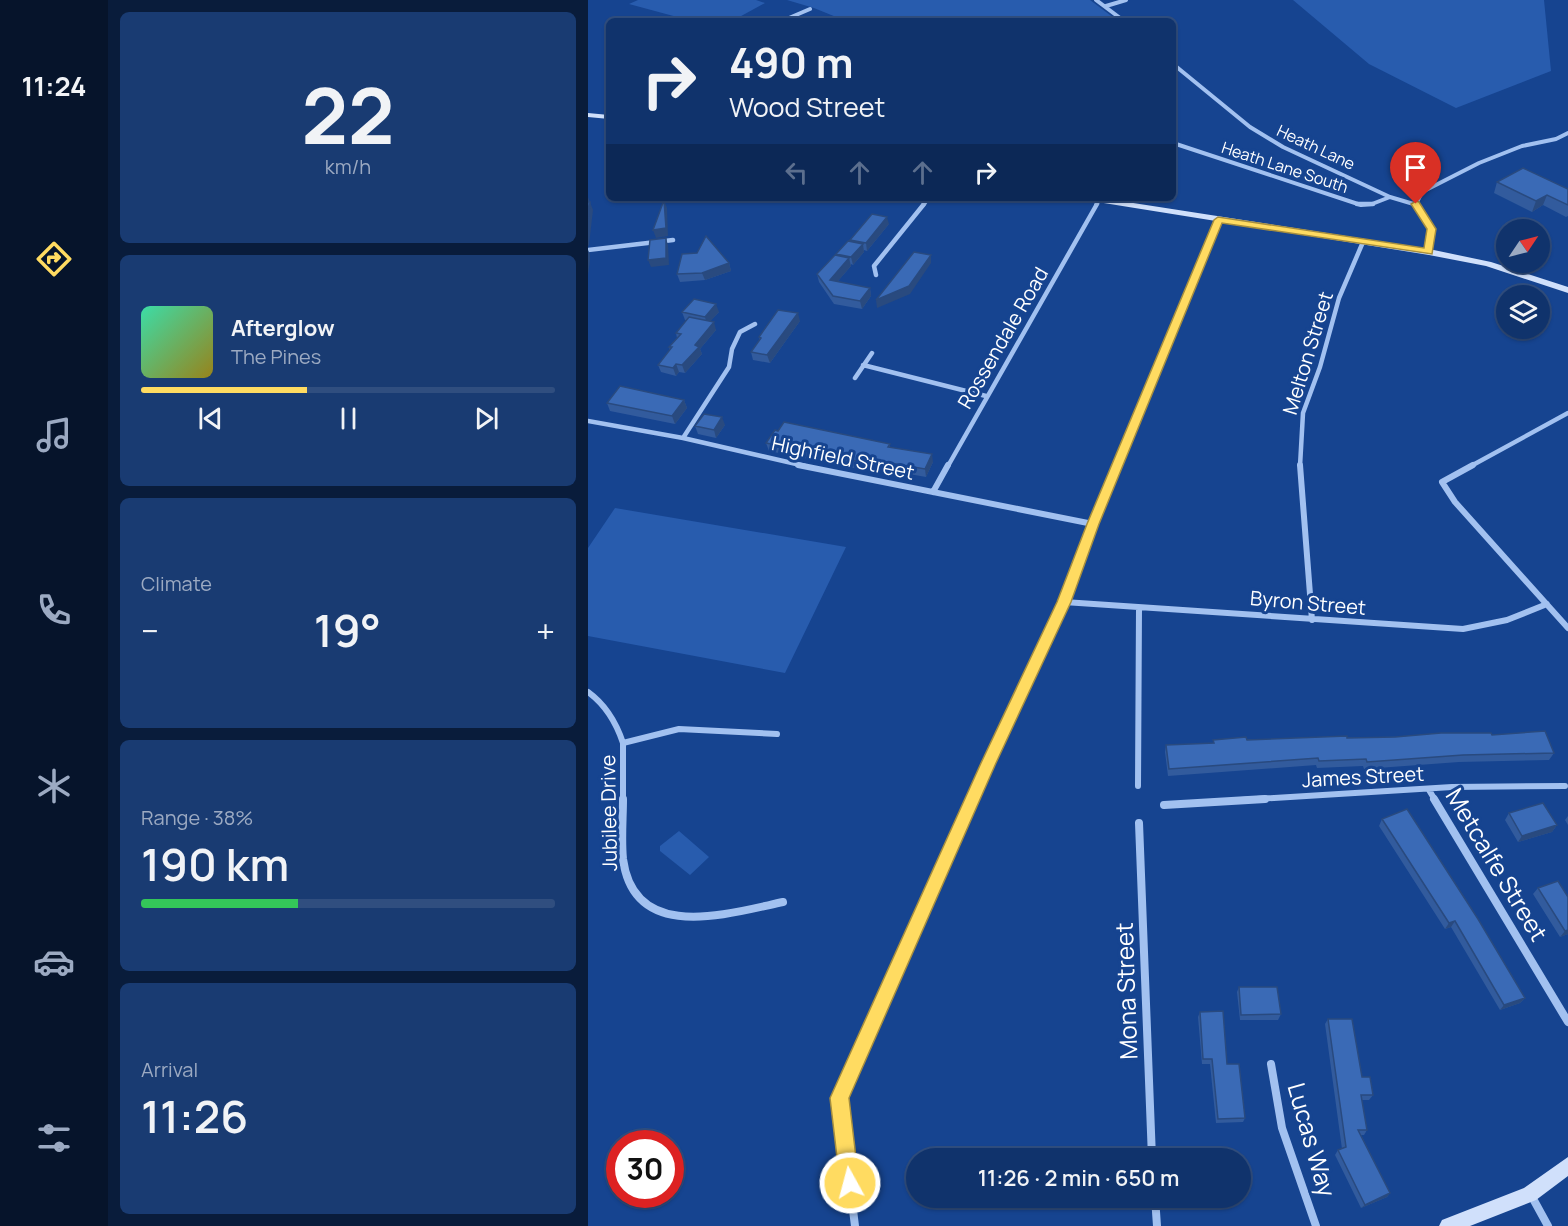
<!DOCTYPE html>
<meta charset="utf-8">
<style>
body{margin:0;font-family:Manrope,sans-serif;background:#193b72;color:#f1f3f6;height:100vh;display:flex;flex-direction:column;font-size:22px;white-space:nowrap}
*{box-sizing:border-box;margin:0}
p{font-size:20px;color:#9caac2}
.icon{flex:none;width:33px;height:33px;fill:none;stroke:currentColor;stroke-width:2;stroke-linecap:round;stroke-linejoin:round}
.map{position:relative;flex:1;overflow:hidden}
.panel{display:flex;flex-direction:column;gap:12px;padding:12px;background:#091c3b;width:480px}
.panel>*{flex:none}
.banner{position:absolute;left:18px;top:18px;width:570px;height:183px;border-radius:9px;box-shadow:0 2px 4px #0004,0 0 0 2px #304e7f;background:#10336c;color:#f1f3f6;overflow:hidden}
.needle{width:39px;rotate:55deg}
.tools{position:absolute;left:908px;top:219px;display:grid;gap:12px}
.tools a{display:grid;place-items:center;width:54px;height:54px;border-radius:50%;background:#10336c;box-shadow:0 2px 4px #0004,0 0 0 2px #304e7f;font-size:30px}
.speed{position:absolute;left:18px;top:1130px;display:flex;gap:12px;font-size:30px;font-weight:700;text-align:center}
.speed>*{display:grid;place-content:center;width:78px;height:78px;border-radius:50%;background:#10336c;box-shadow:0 2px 4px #0004,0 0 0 2px #304e7f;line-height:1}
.speed .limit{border:9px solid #d22;background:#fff;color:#111}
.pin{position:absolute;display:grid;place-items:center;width:51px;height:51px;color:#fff;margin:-62px -26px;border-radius:50% 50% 50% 0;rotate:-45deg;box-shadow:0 0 6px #0007}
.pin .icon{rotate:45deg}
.me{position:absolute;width:66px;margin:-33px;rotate:353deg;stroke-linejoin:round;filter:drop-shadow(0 0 4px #0008)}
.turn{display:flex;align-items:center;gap:21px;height:126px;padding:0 24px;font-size:27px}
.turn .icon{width:78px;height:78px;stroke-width:2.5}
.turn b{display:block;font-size:42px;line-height:51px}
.lanes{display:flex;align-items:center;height:57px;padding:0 24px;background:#0003;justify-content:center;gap:30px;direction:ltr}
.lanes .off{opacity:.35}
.big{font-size:45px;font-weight:600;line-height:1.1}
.panel .card{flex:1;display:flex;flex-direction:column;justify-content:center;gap:9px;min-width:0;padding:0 21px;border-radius:9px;background:#193b72}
.panel .dial{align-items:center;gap:0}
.dial b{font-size:78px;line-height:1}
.song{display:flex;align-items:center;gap:18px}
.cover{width:72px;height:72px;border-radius:9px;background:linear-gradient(135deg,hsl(160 70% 55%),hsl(50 70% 35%))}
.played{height:6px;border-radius:3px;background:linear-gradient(90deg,#ffdb61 40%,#304e7f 40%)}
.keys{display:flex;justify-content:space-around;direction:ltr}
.heat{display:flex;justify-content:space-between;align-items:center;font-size:33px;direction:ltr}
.charge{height:9px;border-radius:4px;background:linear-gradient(90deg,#34c759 38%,#304e7f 0)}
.trip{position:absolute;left:318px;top:1148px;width:345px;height:60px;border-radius:30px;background:#10336c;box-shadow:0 2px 4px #0004,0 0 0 2px #304e7f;font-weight:600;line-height:60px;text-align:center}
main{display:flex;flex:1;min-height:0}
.tab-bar{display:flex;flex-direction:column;width:108px;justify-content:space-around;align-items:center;background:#06142b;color:#9caac2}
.tab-bar .icon{width:42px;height:42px}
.tab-bar .on{color:#ffdb61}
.tab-bar b{font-size:27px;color:#f1f3f6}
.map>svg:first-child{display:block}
.green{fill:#285cae}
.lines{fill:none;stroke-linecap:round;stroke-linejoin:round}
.street-far3{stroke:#a2c1f0;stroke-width:4}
.street-far2{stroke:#a2c1f0;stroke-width:4.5}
.street-far1{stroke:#a2c1f0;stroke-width:6}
.street{stroke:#a2c1f0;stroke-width:8}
.secondary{fill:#d0e0fb;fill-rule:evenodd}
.wall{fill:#325b9d}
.shaded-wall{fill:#294a7f}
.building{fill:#3a6ab6;stroke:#294a7f;stroke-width:1.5}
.route{fill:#ffdb61;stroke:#a68e3f;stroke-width:1.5}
.labels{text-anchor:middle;stroke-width:6;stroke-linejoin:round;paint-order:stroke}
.far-street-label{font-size:16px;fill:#fff;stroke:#164490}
.street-label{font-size:20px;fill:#fff;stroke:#164490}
.near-street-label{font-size:24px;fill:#fff;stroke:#164490}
</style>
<main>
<nav class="tab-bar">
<b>11:24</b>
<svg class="icon on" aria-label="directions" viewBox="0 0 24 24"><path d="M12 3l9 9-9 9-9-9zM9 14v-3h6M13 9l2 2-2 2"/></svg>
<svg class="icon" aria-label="music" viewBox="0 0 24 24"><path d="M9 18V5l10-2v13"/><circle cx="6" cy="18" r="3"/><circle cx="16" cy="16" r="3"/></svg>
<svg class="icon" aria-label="phone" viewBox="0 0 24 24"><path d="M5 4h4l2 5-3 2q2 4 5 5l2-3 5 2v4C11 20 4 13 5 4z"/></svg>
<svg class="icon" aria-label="climate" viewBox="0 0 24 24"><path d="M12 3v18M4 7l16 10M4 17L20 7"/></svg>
<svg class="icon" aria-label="car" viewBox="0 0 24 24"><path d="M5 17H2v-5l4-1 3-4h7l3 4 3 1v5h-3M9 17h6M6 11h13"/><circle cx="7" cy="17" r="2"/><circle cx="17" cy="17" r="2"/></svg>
<svg class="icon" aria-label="filters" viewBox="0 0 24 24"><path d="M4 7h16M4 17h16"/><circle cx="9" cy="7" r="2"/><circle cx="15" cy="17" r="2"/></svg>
</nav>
<section class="panel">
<div class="card dial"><b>22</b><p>km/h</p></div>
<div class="card">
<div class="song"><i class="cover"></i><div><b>Afterglow</b><p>The Pines</p></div></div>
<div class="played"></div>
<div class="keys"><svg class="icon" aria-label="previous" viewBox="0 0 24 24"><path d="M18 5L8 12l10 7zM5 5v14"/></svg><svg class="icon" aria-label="pause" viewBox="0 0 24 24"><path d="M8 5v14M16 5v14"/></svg><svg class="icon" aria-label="next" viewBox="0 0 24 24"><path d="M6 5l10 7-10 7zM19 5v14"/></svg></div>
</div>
<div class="card"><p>Climate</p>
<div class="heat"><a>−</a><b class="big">19°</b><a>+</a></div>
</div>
<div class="card"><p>Range · 38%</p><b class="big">190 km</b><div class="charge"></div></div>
<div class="card"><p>Arrival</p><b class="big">11:26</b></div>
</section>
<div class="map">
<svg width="980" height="1226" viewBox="0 0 980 1226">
<rect width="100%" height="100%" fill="#164490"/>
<path class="green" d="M50,0H168L177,3L144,21H104L41,4Z
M199,0H502L530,21H258L226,8Z
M705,0H956L963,71L868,108L781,64Z
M27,508L258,547L197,673L0,636V548Z
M91,831L121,857L102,875L72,851V846Z"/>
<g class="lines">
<path class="street-far3" d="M508,0L536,21
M518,6L538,0
M194,21L222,9
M585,64L662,127L695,147L802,197L829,205
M585,143L773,205L784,204L802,197
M828,204L834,192L891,163L934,146L968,139L980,133
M335,205L341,198
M508,205L511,200"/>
<path class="street-far2" d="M769,204H785
M827,204L844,229L841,252
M0,250L85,240
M288,275L286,266L336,204
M275,365L398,396
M267,378L284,353
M0,421L95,438L217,466
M95,438L141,367L144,349L152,332L167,324
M360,466L509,204
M529,466L630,220
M712,466L715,413L732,367L751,298L775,242
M883,466L980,413"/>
<path class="street-far1" d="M210,465L505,524
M712,465L724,620
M885,465L854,482L867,502L980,628
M345,492L360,465
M476,602L875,629L919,620L959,604
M0,692C18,705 28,722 35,743V800
M35,743L91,729L189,734
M550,786L551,609
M841,790L847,800
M383,800L476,602L529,465
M653,800L864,787L977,786"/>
<path class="street" d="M35,799C35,818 33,839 35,859C46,943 139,914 195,902
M846,799L980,1022
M576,805L677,799
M551,823L564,1158
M683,1064L694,1128L728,1226
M943,1195L960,1226
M567,1197L569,1226
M267,1226L251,1098L384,799"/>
<path class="secondary" d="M0,113L21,115V119L0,117Z
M493,198H513L841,249L903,262L980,287V293L898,266L841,255L497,200Z
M980,1157V1176L948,1200L882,1226H851L854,1220L936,1188Z"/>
</g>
<path class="wall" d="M909,182L980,189V216L978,217L955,205L944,212L906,193Z
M301,224L279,251L276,250V252L265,265L263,264V266L249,282L282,288L283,296L274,309L246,304L231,282L229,274L249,255L248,254L262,241V240Z
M141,263L143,271L117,280L92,282L89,274Z
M94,312H131L122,321L128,330L112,349L114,354L97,373L91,372L88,376L73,372L70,365L82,350L81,347L89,338L88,333L99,320H97Z
M212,321L182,363L165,360L163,352L172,340L171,337Z
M96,400L99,408L87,424L22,411L19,403Z
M137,425L128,438L110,434L107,426Z
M178,443L302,444V447L345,462L338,477L293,469L291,473L181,451Z
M904,735L966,753L961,760L871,762L776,769L775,766L729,768L728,765L580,776L577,752L578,745L625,743V740Z
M921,813L969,825L964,832L930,842L917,820Z
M980,816V825L977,820Z
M794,819L937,998L932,1003L912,1010L863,927L857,929L791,826Z
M950,888L980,897V934L972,937L945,894Z
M651,987L693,1014L690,1020H652L649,992Z
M612,1012L639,1064L657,1118L655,1122L628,1123L622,1064H614L610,1017Z
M740,1019L785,1095L781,1100H774L779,1130L776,1135H773L802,1193L799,1197L773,1208L747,1155L750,1150L754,1149L737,1024Z"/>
<path class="shaded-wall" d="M959,195L955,205L944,212L948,201Z
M0,197L5,210L1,245L0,246Z
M76,200L79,208L80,236L68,238L65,230Z
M299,217L301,224L279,251L278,243Z
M78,238L80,245L81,265L63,267L60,260Z
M275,244L276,252L265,265L263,257Z
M0,250L2,254V261L0,275Z
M343,255V263L322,294L289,308L288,300Z
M261,258L263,266L244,288L242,280Z
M141,263L143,271L117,280L114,273Z
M282,288L283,296L274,309L272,301Z
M128,304L131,312L119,325L117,317Z
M210,313L212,321L182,363L179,355Z
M126,322L128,330L112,349L114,354L97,373L94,365L107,345Z
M88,364L91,372L88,376L85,368Z
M96,400L99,408L87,424L84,416Z
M134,417L137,425L128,438L126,430Z
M344,454L345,462L338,477L337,469Z
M291,461L293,469L291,473L289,465Z
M969,825L964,832L930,842L934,836Z
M867,921L863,927L857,929L861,923Z
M980,930V934L972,937L977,931Z
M937,998L932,1003L912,1010L916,1005Z
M802,1193L799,1197L773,1208L777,1205Z"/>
<path class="building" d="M935,168L980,189V205L959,195L948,201L909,182Z
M76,200L78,228L65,230Z
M0,202H2L0,219Z
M284,214L299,217L278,243L262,240Z
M118,236L141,263L114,273L89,274L94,254L109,253Z
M78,238V258L60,260L62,240Z
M260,241L275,244L263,257L248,254Z
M326,252L343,255L321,286L288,300Z
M247,255L261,258L242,280L282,288L272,301L245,296L229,274Z
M106,299L128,304L117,317L94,312Z
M190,310L210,313L179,355L163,352L173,338L171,337Z
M101,317L126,322L107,345L111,347L94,365L88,364L85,368L70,365L84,347H81L93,334L88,333Z
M32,386L96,400L84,416L19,403Z
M116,414L134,417L126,430L107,426Z
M196,422L302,444L300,447L344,454L337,469L291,461L289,465L178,443L187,430L190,431Z
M957,731L966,753L875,755L779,762L778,759L731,761L730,758L581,769L578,745L626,743L625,740L658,737L659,740L759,736V738L807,737L853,733H903L904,735Z
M955,803L969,825L934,836L921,813Z
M819,809L890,919L937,998L916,1005L867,921L861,923L794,819Z
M970,881L980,897V930L977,931L950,888Z
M651,987H689L693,1014L653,1015Z
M635,1011L639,1064H651L657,1118L630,1119L624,1059H615L612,1012Z
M740,1019H764L774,1077H782L785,1095H773L779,1130H770L802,1193L777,1205L750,1150L758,1147Z"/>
<path class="route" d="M828,201L831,202L848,229L844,254L634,223L511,524L483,602L408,763L261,1098L271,1183L268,1190L262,1193L255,1190L252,1183L242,1098L393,763L469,602L499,524L626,220L630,217L836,248L839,229L823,204Z"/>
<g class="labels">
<g class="far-street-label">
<text transform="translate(728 147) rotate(25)" y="6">Heath Lane</text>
<text transform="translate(697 167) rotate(18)" y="6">Heath Lane South</text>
</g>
<g class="street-label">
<text transform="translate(415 338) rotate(-60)" y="7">Rossendale Road</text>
<text transform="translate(720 353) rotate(-73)" y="7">Melton Street</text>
<text transform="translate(255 458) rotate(12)" y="7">Highfield Street</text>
<text transform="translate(720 603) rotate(5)" y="7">Byron Street</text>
<text transform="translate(775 777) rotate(-3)" y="7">James Street</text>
<text transform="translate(21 813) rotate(-91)" y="7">Jubilee Drive</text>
</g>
<g class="near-street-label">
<text transform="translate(908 865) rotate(59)" y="8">Metcalfe Street</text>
<text transform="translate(539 991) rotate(-92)" y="8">Mona Street</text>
<text transform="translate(723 1140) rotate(74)" y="8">Lucas Way</text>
</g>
</g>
</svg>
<div class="tools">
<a><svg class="needle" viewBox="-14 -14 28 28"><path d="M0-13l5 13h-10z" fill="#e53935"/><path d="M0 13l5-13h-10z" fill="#9caac2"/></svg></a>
<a><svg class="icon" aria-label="layers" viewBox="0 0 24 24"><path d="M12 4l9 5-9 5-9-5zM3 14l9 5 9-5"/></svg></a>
</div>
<div class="speed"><div class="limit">30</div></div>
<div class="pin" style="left:828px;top:204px;background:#d93025"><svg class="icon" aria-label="arrive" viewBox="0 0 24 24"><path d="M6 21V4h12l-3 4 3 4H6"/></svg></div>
<svg class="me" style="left:262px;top:1183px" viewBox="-20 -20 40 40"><circle r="17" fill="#ffdb61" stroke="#fff" stroke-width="3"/><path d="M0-11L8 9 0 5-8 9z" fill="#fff"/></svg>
<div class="trip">11:26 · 2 min · 650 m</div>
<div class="banner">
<div class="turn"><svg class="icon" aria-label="right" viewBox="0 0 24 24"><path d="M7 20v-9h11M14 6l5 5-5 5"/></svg><div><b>490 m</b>Wood Street</div></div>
<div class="lanes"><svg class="icon off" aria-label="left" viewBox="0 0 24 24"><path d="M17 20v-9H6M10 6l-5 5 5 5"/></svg><svg class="icon off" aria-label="ahead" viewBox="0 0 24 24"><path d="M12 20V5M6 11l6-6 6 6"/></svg><svg class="icon off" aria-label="ahead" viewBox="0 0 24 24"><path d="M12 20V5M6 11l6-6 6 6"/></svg><svg class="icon" aria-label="right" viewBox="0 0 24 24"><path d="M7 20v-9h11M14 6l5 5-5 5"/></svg></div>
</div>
</div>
</main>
